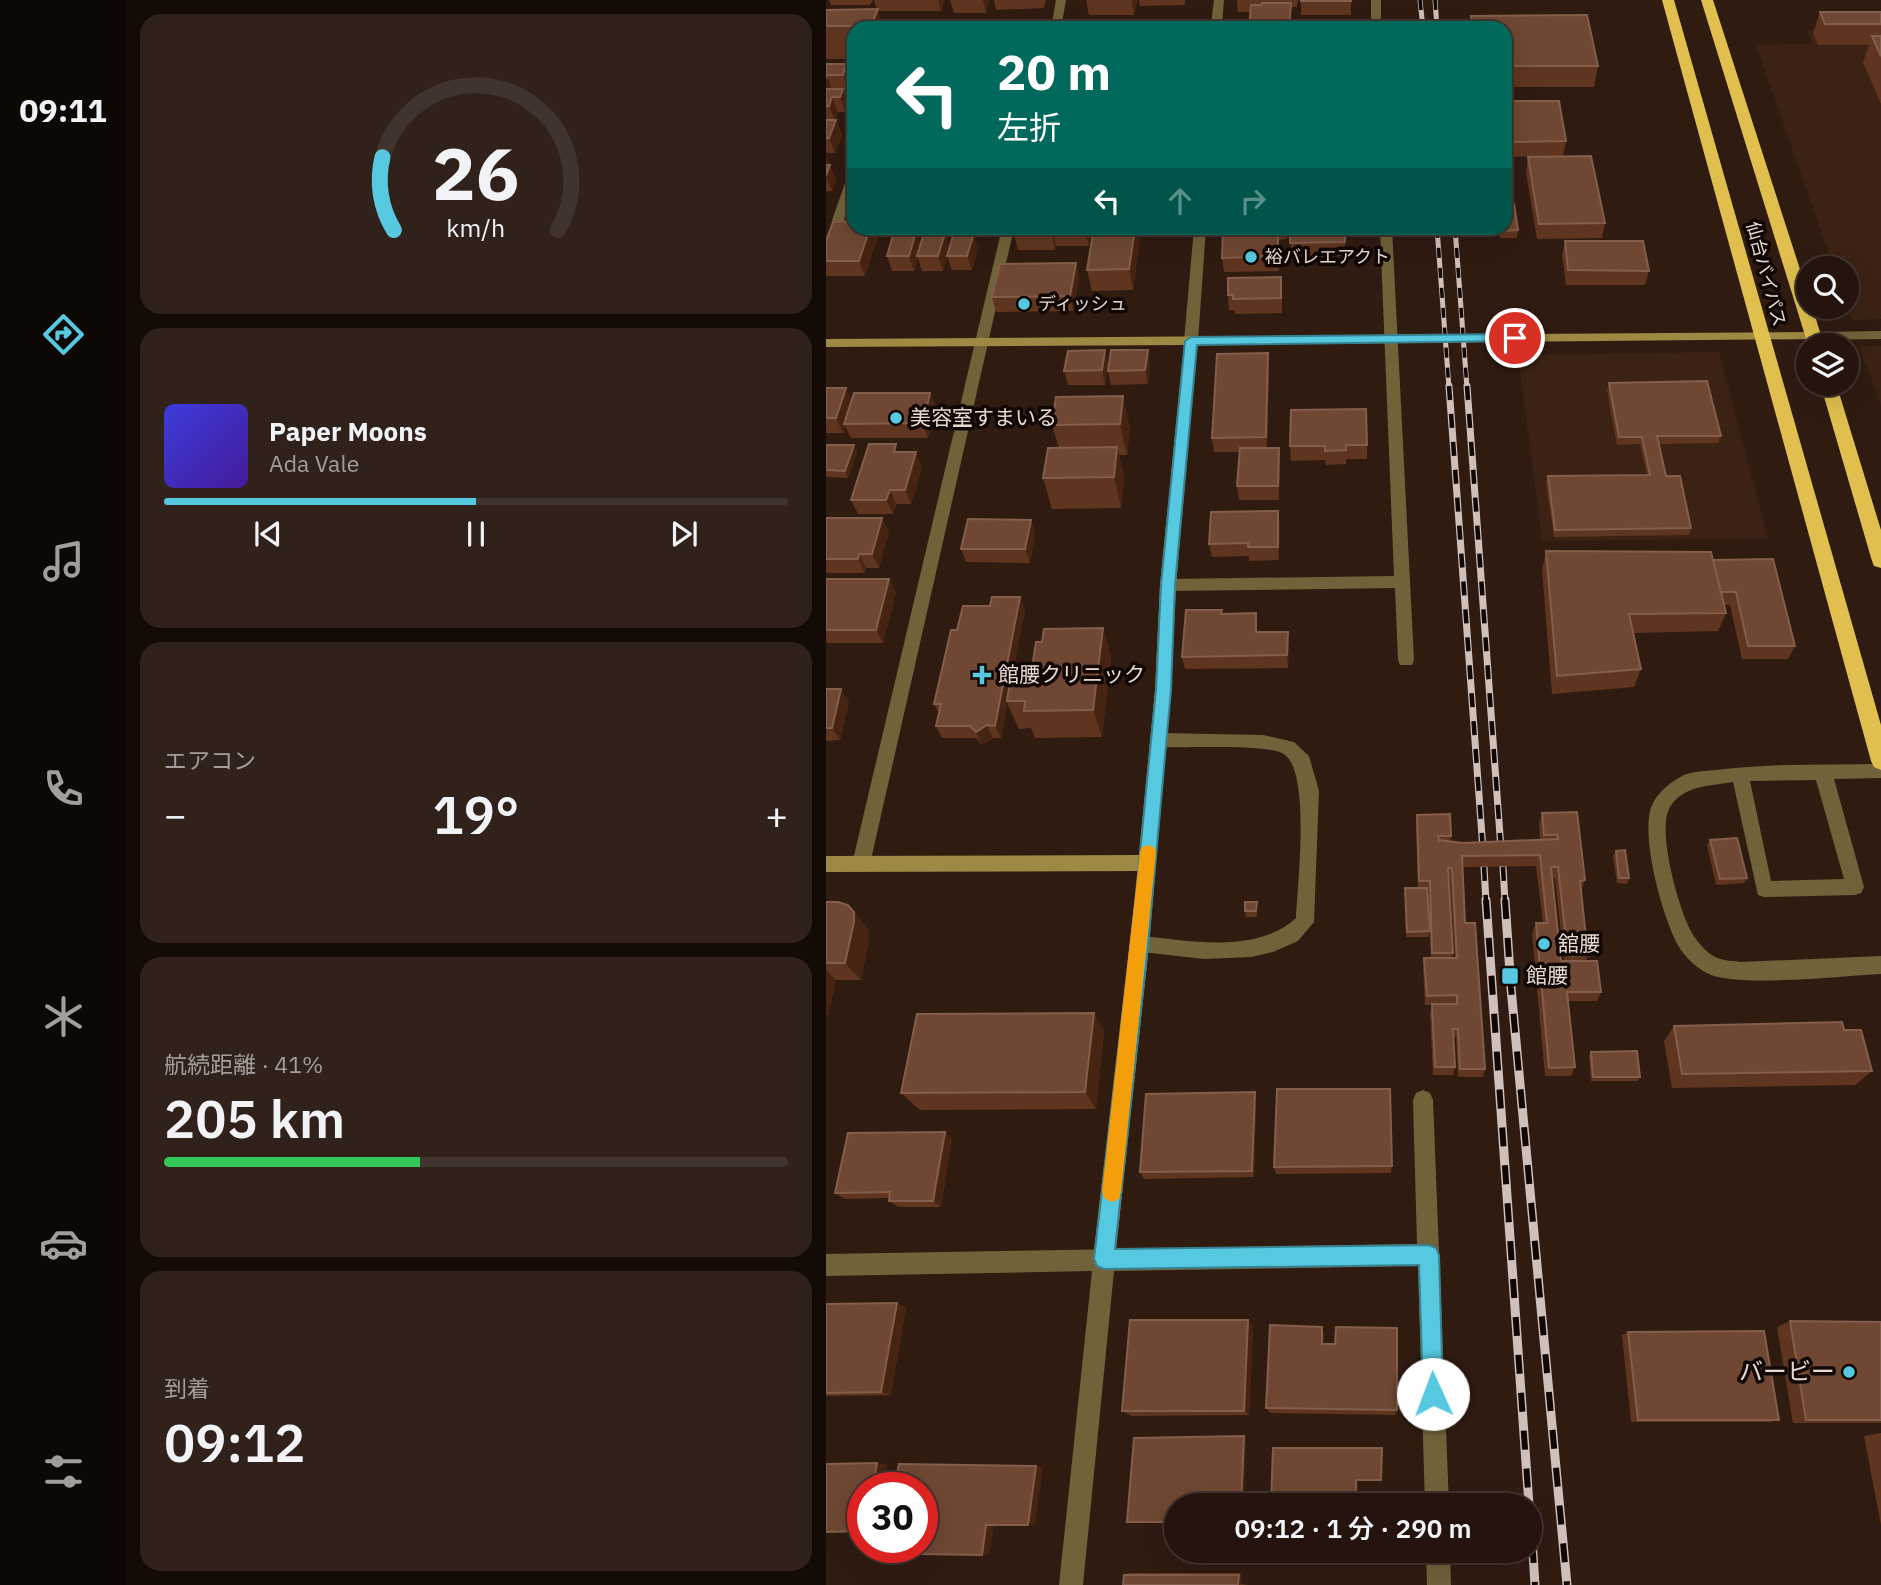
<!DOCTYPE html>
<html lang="ja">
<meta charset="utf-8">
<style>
body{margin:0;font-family:"IBM Plex Sans","Noto Sans JP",sans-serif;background:#30211b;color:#f1f3f6;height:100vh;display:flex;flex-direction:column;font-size:26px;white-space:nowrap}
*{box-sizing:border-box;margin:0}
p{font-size:23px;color:#a39e9d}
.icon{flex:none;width:38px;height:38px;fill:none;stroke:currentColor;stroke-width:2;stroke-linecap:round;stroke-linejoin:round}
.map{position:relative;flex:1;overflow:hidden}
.side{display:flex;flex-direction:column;gap:14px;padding:14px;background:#140b07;width:700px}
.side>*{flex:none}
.guide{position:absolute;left:21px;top:21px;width:665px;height:214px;border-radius:21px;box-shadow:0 7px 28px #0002,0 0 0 2px #41332e;background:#00695c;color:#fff;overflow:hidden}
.controls{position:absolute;left:970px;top:256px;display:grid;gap:14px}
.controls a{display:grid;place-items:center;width:63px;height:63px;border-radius:50%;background:#24140d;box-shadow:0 7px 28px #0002,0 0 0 2px #41332e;font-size:35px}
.speed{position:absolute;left:21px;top:1472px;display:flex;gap:14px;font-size:35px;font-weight:700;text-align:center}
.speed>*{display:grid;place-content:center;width:91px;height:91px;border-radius:50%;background:#24140d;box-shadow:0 7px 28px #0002,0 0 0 2px #41332e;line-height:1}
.speed .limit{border:10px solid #d22;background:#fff;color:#111}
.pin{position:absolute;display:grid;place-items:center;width:60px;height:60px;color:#fff;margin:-30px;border:4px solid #fff;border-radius:50%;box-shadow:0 2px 7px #0007}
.me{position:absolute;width:77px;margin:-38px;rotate:358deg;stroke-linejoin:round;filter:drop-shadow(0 0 5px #0008)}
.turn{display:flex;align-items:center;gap:24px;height:147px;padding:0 35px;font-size:32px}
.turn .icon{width:91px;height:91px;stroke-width:2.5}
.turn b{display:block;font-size:49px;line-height:60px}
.lanes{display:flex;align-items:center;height:66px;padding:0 35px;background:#0003;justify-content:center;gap:35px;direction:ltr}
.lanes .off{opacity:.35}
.big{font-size:52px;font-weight:600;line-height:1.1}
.side .tile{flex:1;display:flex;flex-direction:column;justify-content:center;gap:10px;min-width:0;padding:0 24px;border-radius:21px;background:#30211b}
.side .dial{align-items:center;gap:0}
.dial svg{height:182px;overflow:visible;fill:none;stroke:#41332e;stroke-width:7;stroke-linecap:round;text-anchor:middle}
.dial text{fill:#f1f3f6;stroke:none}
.song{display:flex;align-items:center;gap:21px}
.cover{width:84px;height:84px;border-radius:10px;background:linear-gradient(135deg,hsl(240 70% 55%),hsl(260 70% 35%))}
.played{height:7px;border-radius:4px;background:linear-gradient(90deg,#56c9e1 50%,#41332e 50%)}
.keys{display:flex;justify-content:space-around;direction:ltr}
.heat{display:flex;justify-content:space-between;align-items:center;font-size:38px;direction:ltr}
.charge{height:10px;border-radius:5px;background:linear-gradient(90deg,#34c759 41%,#41332e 0)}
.trip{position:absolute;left:338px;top:1493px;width:378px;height:70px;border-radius:35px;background:#24140d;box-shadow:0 7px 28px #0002,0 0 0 2px #41332e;font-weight:600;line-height:70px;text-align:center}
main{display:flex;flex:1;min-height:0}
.tabs{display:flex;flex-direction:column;width:126px;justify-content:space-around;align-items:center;background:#0e0805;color:#a39e9d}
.tabs .icon{width:49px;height:49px}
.tabs .on{color:#56c9e1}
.tabs b{font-size:32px;color:#f1f3f6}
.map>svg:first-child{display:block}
.built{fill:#3c2215}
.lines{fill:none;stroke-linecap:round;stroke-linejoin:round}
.lane{fill:#70633a;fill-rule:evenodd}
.street{fill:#70633a;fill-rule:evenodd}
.secondary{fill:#9d8844;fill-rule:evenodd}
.highway{fill:#e0bf4e;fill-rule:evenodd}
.rail-far2-casing{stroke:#cfc0b9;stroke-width:5}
.rail-far1-casing{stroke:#cfc0b9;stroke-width:7}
.rail-casing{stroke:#cfc0b9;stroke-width:9}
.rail-far2{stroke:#110805;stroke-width:3.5;stroke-dasharray:10;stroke-linecap:butt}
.rail-far1{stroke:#110805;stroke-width:4.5;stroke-dasharray:14;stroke-linecap:butt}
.rail{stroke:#110805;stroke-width:6;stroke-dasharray:19;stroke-linecap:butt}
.wall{fill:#60351f;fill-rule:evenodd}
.shaded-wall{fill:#472311}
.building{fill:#6f4732;stroke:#825e4b;stroke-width:2}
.route{fill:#56c9e1;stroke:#388392;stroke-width:2}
.slow{fill:#f59e0b}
.poi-dot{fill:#56c9e1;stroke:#110805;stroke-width:2.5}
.labels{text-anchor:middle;stroke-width:7;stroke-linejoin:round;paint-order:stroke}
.far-poi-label{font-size:18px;fill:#e7d9d2;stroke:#110805;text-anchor:start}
.far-street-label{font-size:18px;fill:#e7d9d2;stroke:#110805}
.poi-label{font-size:21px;fill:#e7d9d2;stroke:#110805;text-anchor:start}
.near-poi-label{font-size:24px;fill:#e7d9d2;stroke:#110805;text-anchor:end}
</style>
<main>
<nav class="tabs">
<b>09:11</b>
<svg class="icon on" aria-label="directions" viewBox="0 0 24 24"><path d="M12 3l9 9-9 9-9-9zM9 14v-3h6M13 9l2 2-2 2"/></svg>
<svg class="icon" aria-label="music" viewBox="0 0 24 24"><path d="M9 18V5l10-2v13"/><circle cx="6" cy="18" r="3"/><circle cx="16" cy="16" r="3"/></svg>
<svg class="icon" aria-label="phone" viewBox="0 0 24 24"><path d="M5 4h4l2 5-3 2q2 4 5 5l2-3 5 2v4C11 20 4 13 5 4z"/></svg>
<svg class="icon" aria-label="climate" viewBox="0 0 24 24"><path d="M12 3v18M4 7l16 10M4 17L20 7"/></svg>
<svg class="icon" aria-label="car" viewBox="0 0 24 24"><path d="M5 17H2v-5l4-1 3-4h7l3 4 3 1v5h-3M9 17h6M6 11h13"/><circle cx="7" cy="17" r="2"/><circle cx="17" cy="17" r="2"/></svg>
<svg class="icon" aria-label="filters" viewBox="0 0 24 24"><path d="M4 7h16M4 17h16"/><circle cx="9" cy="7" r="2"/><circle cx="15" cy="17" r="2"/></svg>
</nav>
<section class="side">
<div class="tile dial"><svg viewBox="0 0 100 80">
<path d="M14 69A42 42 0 1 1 86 69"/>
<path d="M14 69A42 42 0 0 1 9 37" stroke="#56c9e1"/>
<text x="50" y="56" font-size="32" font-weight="700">26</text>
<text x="50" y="72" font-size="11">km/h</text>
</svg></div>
<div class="tile">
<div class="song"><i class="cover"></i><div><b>Paper Moons</b><p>Ada Vale</p></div></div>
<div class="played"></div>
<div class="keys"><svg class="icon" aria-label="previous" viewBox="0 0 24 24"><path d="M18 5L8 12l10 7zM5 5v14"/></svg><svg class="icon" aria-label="pause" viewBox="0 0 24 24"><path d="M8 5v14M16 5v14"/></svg><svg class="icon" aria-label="next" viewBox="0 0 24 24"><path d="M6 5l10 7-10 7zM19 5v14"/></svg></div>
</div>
<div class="tile"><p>エアコン</p>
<div class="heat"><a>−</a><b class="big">19°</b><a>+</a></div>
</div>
<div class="tile"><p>航続距離 · 41%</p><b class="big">205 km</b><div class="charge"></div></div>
<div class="tile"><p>到着</p><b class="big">09:12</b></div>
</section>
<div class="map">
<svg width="1055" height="1585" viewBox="0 0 1055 1585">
<rect width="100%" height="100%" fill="#301b11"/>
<path class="built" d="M982,30H1055V319L1026,320L1020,304V268H1008L930,45L986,44Z
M1033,346H1055V405Z
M893,352L942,538L716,541L692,355Z"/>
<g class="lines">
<path class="lane" d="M333,733L437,735L468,742L483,756L493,791L488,922L472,941L447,952L425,957L378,959L307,951L305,945L307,939L314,936C363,940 430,955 470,918C471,887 486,767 456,753C436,744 359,748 333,747L327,745L324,740L327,735Z
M1055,764V778L1008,779L1038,887L1035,893L1029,895L938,897L932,895L907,782C884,786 858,785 844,807C830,829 853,911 866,933C870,940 877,948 883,953C892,961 903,960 914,962L1055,956V974C1015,976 918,987 885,975C872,970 860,958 853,947C837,920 812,831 827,803C833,791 846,781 858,775C868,771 880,771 890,770C944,763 1000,765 1055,764ZM990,780L1018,879L945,881L924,781Z"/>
<path class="street" d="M230,0H240L235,28H225Z
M388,0H398L396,24H545V0H555V28H300L305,25L385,24Z
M28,171V192L18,220L16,223H8L6,220L22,175Z
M176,228H188L44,864L41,870L35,872L29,870L26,864Z
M368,228H380L372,341L365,345L358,341Z
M554,228H566L588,660L586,665H574L572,660L569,588L342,591L334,585L342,579L568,576Z
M1055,331V339L987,340L980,336L987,332Z
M597,1090L604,1093L607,1100L623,1505H599L592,1266L288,1271L257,1585H233L266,1271L0,1276V1254L591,1244L587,1100L590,1093Z
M600,1550H624L625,1585H601Z"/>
<path class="secondary" d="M987,332L994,336L992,339L371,345L350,585L345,690L323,945L289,1259L286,1267L278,1270L270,1267L267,1259L312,871L0,872V856L313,855L329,690L334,585L358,345L0,347V339Z"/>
<path class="highway" d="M836,0H848L1055,725V770L1048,767L1045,761Z
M875,0H887L982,294V306H986L998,345H982Z
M994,383H1010L1055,530V568L1048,566L1046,561Z"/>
<defs>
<path id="rail-far2" d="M594,0L597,28
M609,0L611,28
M611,228L623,388
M629,228L641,388"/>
<path id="rail-far1" d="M623,386L657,850
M641,386L675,849
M658,867L660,902
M677,867L679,902"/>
<path id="rail" d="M660,900L703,1505
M679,900L685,988L741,1585
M704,1506L709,1585"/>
</defs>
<use href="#rail-far2" class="rail-far2-casing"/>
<use href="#rail-far1" class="rail-far1-casing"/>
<use href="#rail" class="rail-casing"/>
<use href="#rail-far2" class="rail-far2"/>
<use href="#rail-far1" class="rail-far1"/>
<use href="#rail" class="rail"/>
</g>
<path class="wall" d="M3,0H47L44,5H5Z
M48,0H119L115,11H52L58,28H28V59H0V10L51,9Z
M124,0H163L160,13H128Z
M168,0H220L218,8L170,10Z
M260,0H311L308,15H263Z
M313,0H359V5L314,6Z
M411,0H472L471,7H465L466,28H423L425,12H412Z
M525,0V15H475V1Z
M994,12H1055V104L1037,62L1043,45H992L987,33Z
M761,15L772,66L768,87H679V28H644L645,16Z
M0,64L26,79L22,89H18L23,103L19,112H12L9,120H10L16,135L9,153H0Z
M679,101L740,141L737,156L679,157Z
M0,155L10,180L6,191H0Z
M702,157L779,223L776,238L711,239L700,172Z
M28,228H48L52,236L39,276H0V241Z
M190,228H266L263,246H230L229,250H192L188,235Z
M315,228L307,290L266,291L261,270Z
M397,228H461V239L452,240L453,271L398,272L396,258Z
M464,228H519V256L465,258Z
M672,228L692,230L691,238H674Z
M119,233L124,248H152L146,270H126L121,256L117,271H96L92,258L88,271H66L61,256L94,245Z
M739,241L823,271L819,285H740L736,255Z
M250,263L253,277L247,311L170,312L166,297Z
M456,292V313L409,314L408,310H403L402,295Z
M279,350L282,364L279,385H242L238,371Z
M324,364L322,384L285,385L282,371Z
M443,368L441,448H453L454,462L453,500H413L411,486L413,452H388L386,438Z
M783,383L895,436L892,443L833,444L840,476L865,528L863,535L728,537L720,483L722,476L821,475L814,444L791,445L781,390Z
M0,388L26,400L104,393L110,407L102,438H25L19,426L17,433H0Z
M230,397L304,428L301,455H293L298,478L295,508L226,509L217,478L233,448L226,425Z
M0,445H28L31,453L22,478L0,477Z
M541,445V459H520V464L500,465L499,460L465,461L464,446Z
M73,452L96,467L85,504H70L67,514H32L25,500Z
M452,511L453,560L423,561V556L386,557L383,544Z
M0,518L63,532L53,568H40L39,573H0Z
M205,520L209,534L204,563L140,562L135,549Z
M720,551L887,560L969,646L962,659H916L904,605H898L900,613L892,631L807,633L815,669L808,687L726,694L716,570Z
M0,579L70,592L57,643H1L0,641Z
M199,610L186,675H205L216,642L277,628L285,657L276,737L209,738L205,728L193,729L181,703L175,738H167L156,745L150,738H116L110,726L113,713L108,704L131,630Z
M430,613L431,632L463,645L462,668L359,669L356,657L396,614Z
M0,689L23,702L14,740L0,741Z
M751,812L759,880L755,891L762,956L760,961L775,992L771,1001H742L749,1067L745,1076H719L706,933L710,923H717L710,866L637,867L639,923L659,1069L657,1077H632L630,1037H628L629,1067L627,1075H607L604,1013L606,1005H599L597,968L598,958H605L602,892H601L603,937H580L579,888H592L590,826L591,815L625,836L624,841L637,843L714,840L713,824L716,813ZM726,878H729L738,961H735ZM623,879H624L629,958H626L627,953Z
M884,840L921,878L918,883L890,885L881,845Z
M790,851L803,878L801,884L791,883L787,856Z
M0,902L22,905L43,930V939L35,980H10L2,1015H0Z
M431,902V917H420L419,911Z
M268,1013L278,1032L270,1109L94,1110L75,1093Z
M848,1026L1018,1030L1046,1071L1029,1085L846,1088L838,1041Z
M765,1052L814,1077L812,1081H765L763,1056Z
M429,1092L430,1100L428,1177L318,1179L314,1172Z
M119,1132L126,1139L115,1207H72L63,1201V1198L19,1199L9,1193Z
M566,1166L565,1173L450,1174L448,1167Z
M0,1304L80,1307L65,1395L0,1396Z
M964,1321L1055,1322V1423H967L951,1327Z
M427,1328L423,1415L306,1416L296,1411Z
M802,1332L953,1420L944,1422H805L796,1335Z
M498,1334L497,1344L571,1410L569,1415L444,1413L440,1408Z
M1055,1433V1525L1038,1436Z
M303,1573H416L415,1584L422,1585H297L298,1575Z"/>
<path class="shaded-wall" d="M112,0H119L115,11Z
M157,0H163L160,13Z
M306,0H311L308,15Z
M465,3L466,28H463Z
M52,9L58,28H46L45,26Z
M20,64L26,79L22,89L17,75Z
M1,75L6,90H0Z
M17,89L23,103L19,112L14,97Z
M6,97L12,112L9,121L3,106Z
M10,120L16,135L9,153L3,138Z
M0,155L10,180L6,191L0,177Z
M44,228H48L52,236L39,276L33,261Z
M260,228H266L263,246L259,231Z
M309,228H315L307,290L303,269Z
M227,231L230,246L229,250L226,235Z
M90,232L95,247L91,256L92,258L88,271L83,256Z
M119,233L124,248L117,271L112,256Z
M148,233L152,248L146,270L141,256Z
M250,263L253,277L247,311L244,296Z
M279,350L282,364L279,385L276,370Z
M322,350L324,364L322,384L319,370Z
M442,353L443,368L441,451L440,437Z
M20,388L27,403L18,424L19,426L17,433L10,418Z
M104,393L110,407L102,438L97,423Z
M297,396L304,428L301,455L294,424Z
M28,445L31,453L22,478L19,471Z
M291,447L298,478L295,508L288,477Z
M453,448L454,462L453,500L452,486Z
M90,452L96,467L85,504L79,490Z
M64,490L70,504L67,514L60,500Z
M452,511L454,525L453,560L452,547Z
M56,518L63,532L53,568L46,554Z
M205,520L209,534L204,563L199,549Z
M33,554L40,568L39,573L32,559Z
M63,579L70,592L57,643L50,630Z
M194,597L199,610L175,738L169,726Z
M277,628L285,657L276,737L267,710Z
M462,632L463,645L462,668L461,655Z
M15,689L23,702L14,740L6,728Z
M161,725L167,738L156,745L150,732Z
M28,912L43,930V939L35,980L19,963Z
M0,970L10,980L2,1015L0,1013Z
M268,1013L278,1032L270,1109L259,1092Z
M429,1092L430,1100L428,1177L426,1171Z
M119,1132L126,1139L115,1207L107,1201Z
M71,1303L80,1307L65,1395L55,1392Z
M422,1320L427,1328L423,1415L418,1411Z
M418,1436L420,1438L418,1505H415Z
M51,1463L61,1464L57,1488H47Z
M210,1466L217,1467L209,1525H202Z
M168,1524L164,1554L156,1555L160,1525Z
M416,1573L415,1584L412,1585L413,1575Z"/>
<path class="building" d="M475,0H525V1H475Z
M436,3H465L463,28H423L425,5H436Z
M52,9L45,26H0V10Z
M994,12H1055V24H999Z
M761,15L772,66H679V28H647L645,16Z
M477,21H518V28H477Z
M140,22L138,28H105L107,23Z
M147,23H195L194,28H145Z
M248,23H300V28H247Z
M365,25V28H305V27Z
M1046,36H1055V56Z
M0,64H20L17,75H1L0,78Z
M0,89H17L14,97H6L3,106H0Z
M679,101H733L740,141L679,142Z
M0,120H10L3,138H0Z
M765,156L779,223L713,224L702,157Z
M0,165H4L0,176Z
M679,204H688L692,230L675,231L674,228H679Z
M28,221V228H44L33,261H0V241L7,222Z
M190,228H260L259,231H227L226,235H188Z
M268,228H309L303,269L261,270Z
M397,228H452V256L396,258Z
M464,228H519V242L464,243Z
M68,232H90L83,256H61Z
M98,233H119L112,256H91Z
M128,233H148L141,256H121Z
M739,241H817L823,271L742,270Z
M250,263L244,296L166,297L174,264Z
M455,277V298L407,299V295H402V278Z
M279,350L276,370L238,371L242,351Z
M285,350H322L319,370L282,371Z
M442,353L440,437L386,438L391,354Z
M881,381L895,436H831L840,476H854L865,528L729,530L722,476L824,475L816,437H793L783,383Z
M0,388H20L10,418H0Z
M28,393H104L97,423L18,424Z
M297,396L294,424L226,425L230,397Z
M540,409L541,445H520V450L499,451V446H464L465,410Z
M43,444H70L68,452H90L79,490H64L60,500H25Z
M0,445H28L19,471L0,470Z
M291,447L288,477L217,478L222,448Z
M414,448H453L452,486H411Z
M452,511V547H422V543L383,544L385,512Z
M0,518H56L46,554H33L32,559H0Z
M142,519L205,520L199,549H135Z
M720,551L885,552L900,613L803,614L815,669L731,676Z
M947,559L969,646H922L910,592H895L887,560Z
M0,579H63L50,630H0Z
M166,597H194L169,726L161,725L150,732L144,726H110L115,704H108L125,630H131L137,606H164Z
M360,610H396L395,614L430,613V632H462L461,655L356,657Z
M277,628L267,710L198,711L199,701H181L185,675H205L210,642H216L218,629Z
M0,689H15L6,728H0Z
M751,812L759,880L754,881L762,956H742L732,867H725L735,961H771L775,992H741L749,1067L723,1068L710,923H721L714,855L636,856L639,923H649L659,1069H634L632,1029H627L629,1067H609L606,1004H631V995L601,996L598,958H631L626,868H622L627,953H606L604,881H593L591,815L624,814L625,836H612L613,840L637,843L732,839L731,835H718L716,813Z
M911,838L921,878L894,879L884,840Z
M799,850L803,878H793L790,851Z
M579,888H601L604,931L581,932Z
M0,902H12L22,905L28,912V922L19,963H0Z
M419,902H431L430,911H419Z
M268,1013L259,1092L75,1093L91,1014Z
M1016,1022L1018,1030H1035L1046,1071L856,1074L848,1026Z
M811,1051L814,1077H767L765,1052Z
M451,1089H564L566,1166L448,1167Z
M429,1092L426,1171L314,1172L320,1094Z
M119,1132L107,1201H63L64,1192L9,1193L22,1133Z
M71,1303L55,1392L0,1393V1304Z
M304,1320H422L418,1411H296Z
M964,1321L1055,1322V1420H980Z
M444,1325L496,1327V1344H509L510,1327L571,1328V1410L440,1408Z
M938,1331L953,1420H812L802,1332Z
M418,1436L415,1505H350V1522H301L308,1438Z
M447,1448H556L555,1480H530V1505H445Z
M51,1463L47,1488H37V1531L0,1532V1464Z
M73,1464L210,1466L202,1525H160L156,1555L93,1554L94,1547H96V1488H68Z
M298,1575H413L412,1585H297Z"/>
<path class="route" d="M689,334L695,338L693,341L371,345L349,585L345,690L322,945L289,1249L603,1245L610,1248L613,1255L617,1394L614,1401L607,1404L600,1401L597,1394L593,1265L278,1269L271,1266L268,1259L305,945L330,690L335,585L359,341L365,337Z"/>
<path class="slow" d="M322,845L328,847L330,852L295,1192L293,1199L286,1202L279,1199L276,1192L314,852L316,847Z"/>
<g class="poi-dot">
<circle cx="425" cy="257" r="7"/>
<circle cx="198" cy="304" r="7"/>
<circle cx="70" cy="418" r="7"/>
<path d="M152.5 664.5h7v7h7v7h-7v7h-7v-7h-7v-7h7z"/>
<circle cx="718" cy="944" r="7"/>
<rect x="675" y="967" width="18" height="18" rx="3.5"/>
<circle cx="1023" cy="1372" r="7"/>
</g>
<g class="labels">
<g class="far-poi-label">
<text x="439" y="263">裕バレエアクト</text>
<text x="212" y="310">ディッシュ</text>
</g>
<g class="far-street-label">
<text transform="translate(940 274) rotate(75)" y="6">仙台バイパス</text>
</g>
<g class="poi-label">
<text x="84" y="425">美容室すまいる</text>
<text x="172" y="682">館腰クリニック</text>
<text x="732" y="951">舘腰</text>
<text x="700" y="983">館腰</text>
</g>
<g class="near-poi-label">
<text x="1009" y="1380">バービー</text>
</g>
</g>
</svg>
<div class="controls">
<a><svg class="icon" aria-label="search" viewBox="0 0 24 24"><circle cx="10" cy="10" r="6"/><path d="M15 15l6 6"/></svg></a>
<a><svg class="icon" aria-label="layers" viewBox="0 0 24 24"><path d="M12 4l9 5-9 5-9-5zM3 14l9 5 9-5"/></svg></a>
</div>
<div class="speed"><div class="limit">30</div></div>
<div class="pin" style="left:689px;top:338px;background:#d93025"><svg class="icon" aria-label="arrive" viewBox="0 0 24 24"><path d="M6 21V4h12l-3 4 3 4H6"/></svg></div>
<svg class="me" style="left:607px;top:1394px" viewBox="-20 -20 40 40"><circle r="19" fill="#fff"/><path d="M0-13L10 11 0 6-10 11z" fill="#56c9e1"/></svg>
<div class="trip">09:12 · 1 分 · 290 m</div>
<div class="guide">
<div class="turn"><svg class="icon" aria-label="left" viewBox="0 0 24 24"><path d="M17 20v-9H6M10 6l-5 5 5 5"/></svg><div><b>20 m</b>左折</div></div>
<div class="lanes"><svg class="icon" aria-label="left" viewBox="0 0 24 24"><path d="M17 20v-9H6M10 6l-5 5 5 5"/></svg><svg class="icon off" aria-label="ahead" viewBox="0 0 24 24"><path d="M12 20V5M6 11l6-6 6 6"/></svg><svg class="icon off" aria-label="right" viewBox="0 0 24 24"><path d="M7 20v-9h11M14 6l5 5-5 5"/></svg></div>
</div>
</div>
</main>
